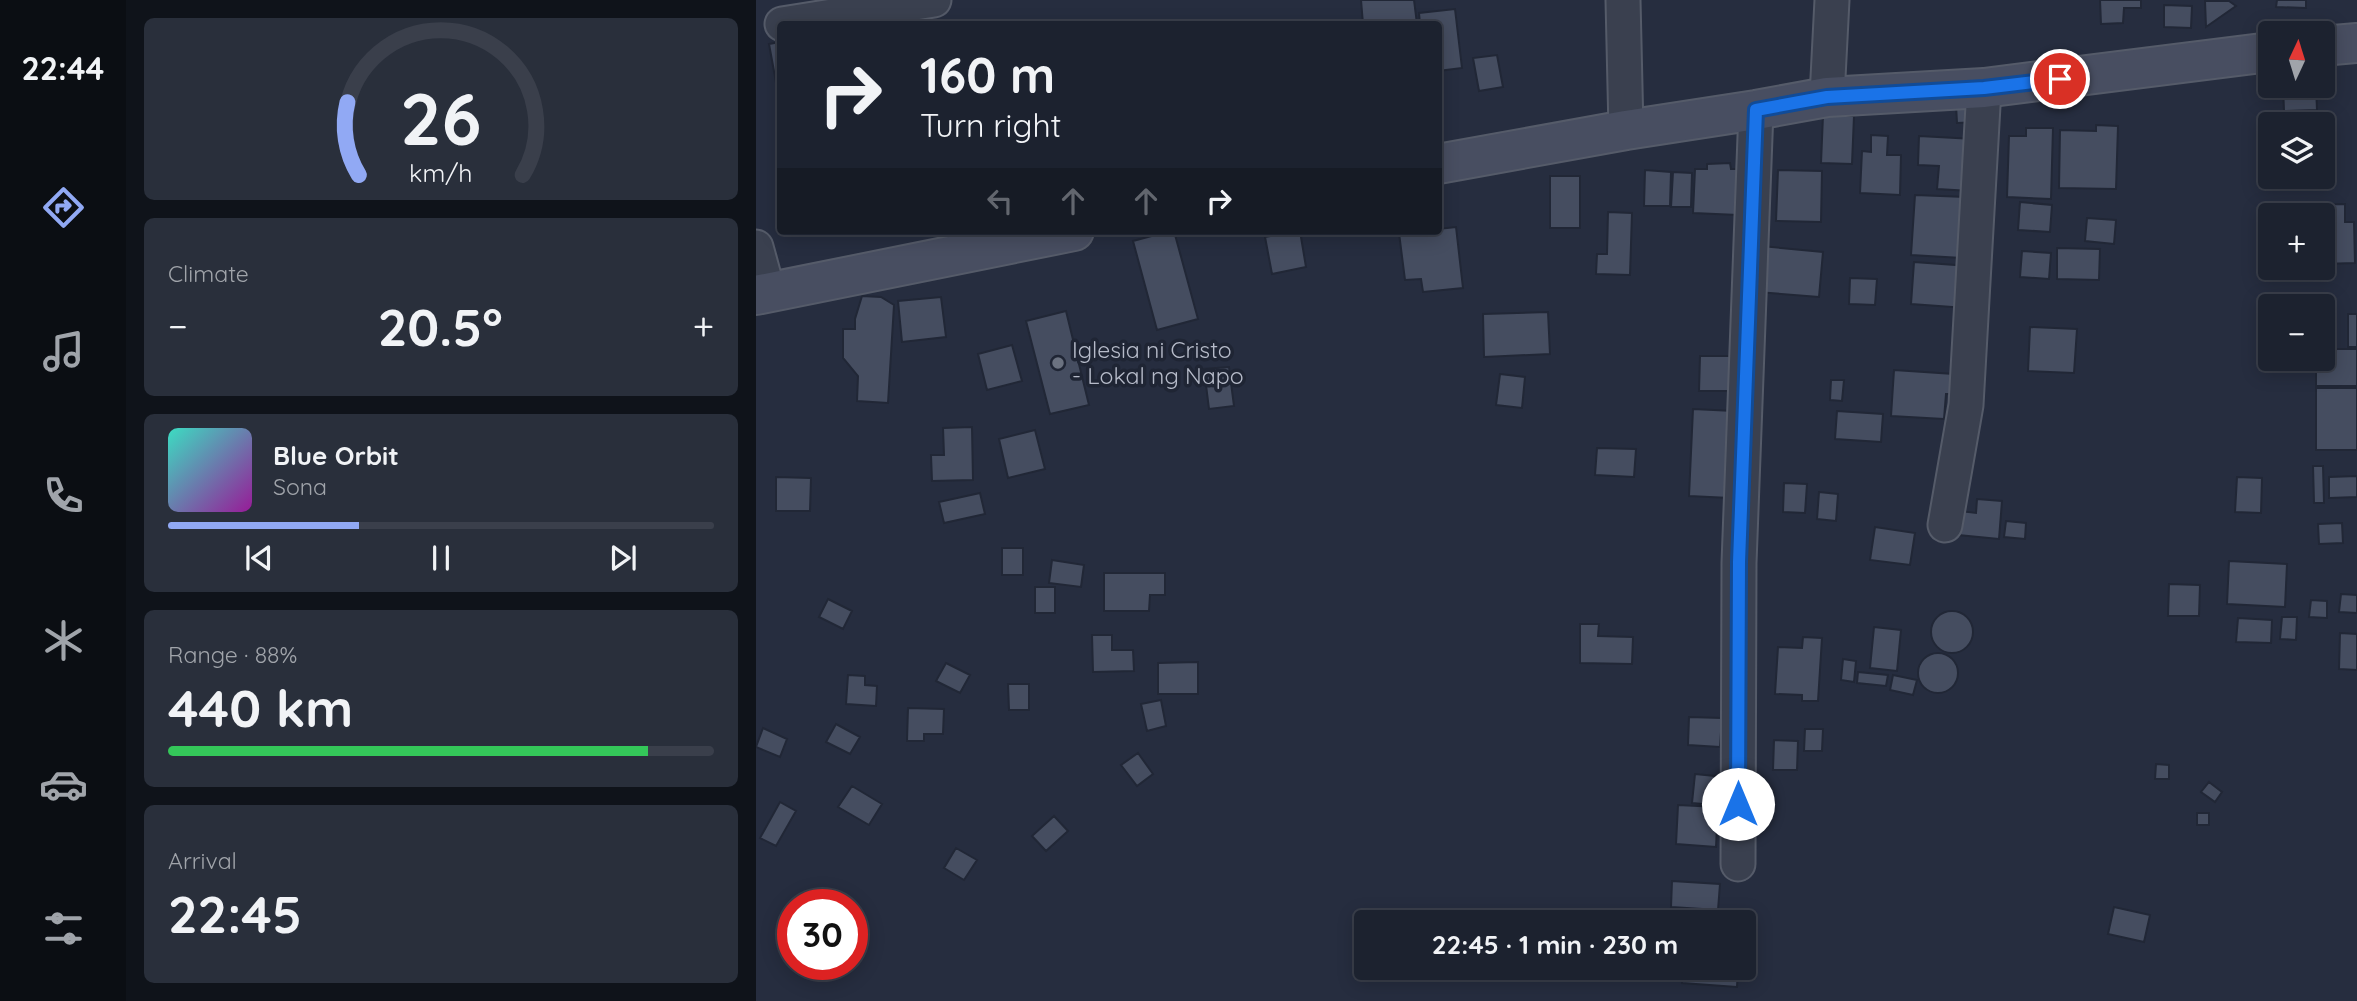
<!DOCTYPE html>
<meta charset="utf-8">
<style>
body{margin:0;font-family:Quicksand,sans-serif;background:#292f3b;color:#f1f3f6;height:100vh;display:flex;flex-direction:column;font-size:26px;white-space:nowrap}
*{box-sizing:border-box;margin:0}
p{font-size:23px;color:#a0a4aa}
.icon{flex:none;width:38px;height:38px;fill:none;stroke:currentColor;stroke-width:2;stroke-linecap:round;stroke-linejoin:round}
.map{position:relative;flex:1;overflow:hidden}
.drawer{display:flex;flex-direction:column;gap:18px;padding:18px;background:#0f131a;width:630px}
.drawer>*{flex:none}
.banner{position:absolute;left:21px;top:21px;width:665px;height:214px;border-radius:7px;box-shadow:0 4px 18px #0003,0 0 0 2px #3a3f4b;background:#1c222f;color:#f1f3f6;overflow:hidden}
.needle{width:46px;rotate:4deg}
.fabs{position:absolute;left:1502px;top:21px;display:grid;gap:14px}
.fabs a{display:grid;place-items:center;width:77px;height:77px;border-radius:7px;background:#1c222f;box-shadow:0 4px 18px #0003,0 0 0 2px #3a3f4b;font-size:35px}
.speed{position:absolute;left:21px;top:889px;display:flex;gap:14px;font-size:35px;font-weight:700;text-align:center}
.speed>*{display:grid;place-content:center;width:91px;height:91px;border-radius:50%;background:#1c222f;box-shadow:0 4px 18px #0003,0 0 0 2px #3a3f4b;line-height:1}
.speed .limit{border:10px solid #d22;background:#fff;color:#111}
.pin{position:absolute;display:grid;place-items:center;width:60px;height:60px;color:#fff;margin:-30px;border:4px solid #fff;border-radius:50%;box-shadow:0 2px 7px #0007}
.me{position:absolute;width:77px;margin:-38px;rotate:0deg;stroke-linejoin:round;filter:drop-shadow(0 0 5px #0008)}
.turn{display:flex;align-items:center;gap:24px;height:147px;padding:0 28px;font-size:32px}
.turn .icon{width:91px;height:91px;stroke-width:2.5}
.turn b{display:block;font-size:49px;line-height:60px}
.lanes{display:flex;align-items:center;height:66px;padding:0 28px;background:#0003;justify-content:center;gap:35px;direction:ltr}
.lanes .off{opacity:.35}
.big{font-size:52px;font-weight:700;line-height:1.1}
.drawer .widget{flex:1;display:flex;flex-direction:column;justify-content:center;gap:10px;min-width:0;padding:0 24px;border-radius:10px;background:#292f3b}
.drawer .dial{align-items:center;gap:0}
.dial svg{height:182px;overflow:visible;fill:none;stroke:#3a3f4b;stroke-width:7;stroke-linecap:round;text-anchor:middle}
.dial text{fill:#f1f3f6;stroke:none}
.song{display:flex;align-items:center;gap:21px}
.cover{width:84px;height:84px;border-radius:10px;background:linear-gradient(135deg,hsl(170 70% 55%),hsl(300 70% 35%))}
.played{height:7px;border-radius:4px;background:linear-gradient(90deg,#91a9f4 35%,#3a3f4b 35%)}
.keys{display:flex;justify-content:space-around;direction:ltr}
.heat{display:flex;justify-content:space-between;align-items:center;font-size:38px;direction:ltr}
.charge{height:10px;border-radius:5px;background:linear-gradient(90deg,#34c759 88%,#3a3f4b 0)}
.trip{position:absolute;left:598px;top:910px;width:402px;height:70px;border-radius:7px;background:#1c222f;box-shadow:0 4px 18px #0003,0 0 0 2px #3a3f4b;font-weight:700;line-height:70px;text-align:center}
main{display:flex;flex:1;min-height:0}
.menu{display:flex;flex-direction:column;width:126px;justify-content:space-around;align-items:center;background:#0b0e13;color:#a0a4aa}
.menu .icon{width:49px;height:49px}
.menu .on{color:#91a9f4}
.menu b{font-size:32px;color:#f1f3f6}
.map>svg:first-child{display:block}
.building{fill:#454d60;stroke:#212736;stroke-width:2}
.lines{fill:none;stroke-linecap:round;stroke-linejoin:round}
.street-casing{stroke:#555b69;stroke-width:37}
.secondary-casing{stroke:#555b69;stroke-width:42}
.street{stroke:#3a404f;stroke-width:33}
.secondary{stroke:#484e61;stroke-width:38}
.route-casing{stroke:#114b97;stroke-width:18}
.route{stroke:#1a73e8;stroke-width:12}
.worship-dot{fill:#6b7280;stroke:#1f2534;stroke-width:2.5}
.labels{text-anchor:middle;stroke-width:7;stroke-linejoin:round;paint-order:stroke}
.poi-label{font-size:23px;fill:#b6bbc9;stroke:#1f2534;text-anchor:start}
</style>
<main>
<nav class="menu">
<b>22:44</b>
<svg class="icon on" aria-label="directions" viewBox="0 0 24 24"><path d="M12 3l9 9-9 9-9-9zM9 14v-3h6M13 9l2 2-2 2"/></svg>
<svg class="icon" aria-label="music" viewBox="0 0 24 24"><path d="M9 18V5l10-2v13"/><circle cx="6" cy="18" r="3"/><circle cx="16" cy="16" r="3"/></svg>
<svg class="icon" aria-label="phone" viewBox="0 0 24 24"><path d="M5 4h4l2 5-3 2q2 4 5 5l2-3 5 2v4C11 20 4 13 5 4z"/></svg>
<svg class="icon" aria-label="climate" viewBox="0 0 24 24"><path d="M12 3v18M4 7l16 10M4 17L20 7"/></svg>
<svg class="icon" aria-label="car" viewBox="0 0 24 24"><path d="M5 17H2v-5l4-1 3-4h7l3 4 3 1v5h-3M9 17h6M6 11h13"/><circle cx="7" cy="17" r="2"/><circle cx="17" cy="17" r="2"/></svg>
<svg class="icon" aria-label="filters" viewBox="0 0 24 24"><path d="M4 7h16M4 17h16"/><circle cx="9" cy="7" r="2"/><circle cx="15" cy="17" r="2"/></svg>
</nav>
<section class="drawer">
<div class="widget dial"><svg viewBox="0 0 100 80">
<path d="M14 69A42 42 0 1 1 86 69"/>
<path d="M14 69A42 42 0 0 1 9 37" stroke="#91a9f4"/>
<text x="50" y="56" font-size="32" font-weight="700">26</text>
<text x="50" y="72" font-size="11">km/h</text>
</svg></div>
<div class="widget"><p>Climate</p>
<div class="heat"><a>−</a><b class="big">20.5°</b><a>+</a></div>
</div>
<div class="widget">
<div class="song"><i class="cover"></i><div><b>Blue Orbit</b><p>Sona</p></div></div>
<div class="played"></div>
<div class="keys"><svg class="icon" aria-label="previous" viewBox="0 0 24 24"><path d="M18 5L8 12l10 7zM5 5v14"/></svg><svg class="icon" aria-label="pause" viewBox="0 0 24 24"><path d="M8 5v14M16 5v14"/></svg><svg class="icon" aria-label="next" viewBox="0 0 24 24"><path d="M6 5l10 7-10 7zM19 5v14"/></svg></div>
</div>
<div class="widget"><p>Range · 88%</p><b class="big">440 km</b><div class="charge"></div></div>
<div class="widget"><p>Arrival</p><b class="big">22:45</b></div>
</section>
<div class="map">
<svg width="1601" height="1001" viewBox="0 0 1601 1001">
<rect width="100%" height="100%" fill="#262d3f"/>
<path class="building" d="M605,0H658L661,24H607Z
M1344,0H1385V8H1368L1367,23L1345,24Z
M1521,0H1550V8L1520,7Z
M1449,1H1473L1480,6L1450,27Z
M1408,5L1436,6L1435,28L1408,27Z
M699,9L706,68L682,71V24H664L663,13Z
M24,42V104L13,44Z
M741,55L747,87L723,91L717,58Z
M1527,86H1560L1561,110L1528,111Z
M1221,104L1222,122L1201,123L1200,105Z
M1067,115L1098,116L1096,164L1065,163Z
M1340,125L1362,126L1360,189L1303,188L1304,130L1340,131Z
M1270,128H1297L1295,199L1251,197L1253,136H1270Z
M1115,135L1132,136L1131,155H1145L1144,195L1104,193L1106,151L1115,152Z
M1163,136L1218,139L1215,191L1181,189L1183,166L1162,165Z
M974,163L975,169H983L982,215L937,213L939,169H951V164Z
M889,170L915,172L914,206H888Z
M1022,170L1066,171L1065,222L1020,221Z
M917,172L936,173L935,207H915Z
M794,176H824V228H794Z
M1159,195L1210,197L1206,258L1155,255Z
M1264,202L1296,205L1294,232L1262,230Z
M1589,204V222H1598L1599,263L1566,264V215H1545V205Z
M852,212L876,213L874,275L840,274L841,254H851Z
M1331,218L1360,220L1358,244L1329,241Z
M700,227L707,288L667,292L665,279L649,280L643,233L682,231V229Z
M414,231H418L442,319L401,330L377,241Z
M544,231L550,267L516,274L509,237Z
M1005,246L1067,252L1063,297L1001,292Z
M1301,248L1344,249L1343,280L1301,279Z
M1266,251L1295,253L1293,279L1264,277Z
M1158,262L1213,266L1210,308L1155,304Z
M1094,278L1121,279L1119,305L1093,304Z
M106,296L125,297L138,305L132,403L101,401L102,376L87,358V329H99V319Z
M185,297L190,337L146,342L142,301Z
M310,311L333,405L294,414L270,321Z
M792,312L794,354L728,357L727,314Z
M1592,314H1601V347H1592Z
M1274,327L1321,329L1318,373L1272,371Z
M256,345L266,381L231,390L222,354Z
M1566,349H1601V386H1560V359H1566Z
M944,356H988L987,391H943Z
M473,367L478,406L453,409L448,369Z
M1138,370L1198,374L1197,394H1190L1188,419L1135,416Z
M744,374L769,377L766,408L740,405Z
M1075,380H1088L1086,401L1074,400Z
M1560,388H1601V450H1560Z
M937,409L978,411L974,498L933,496Z
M1081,411L1127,414L1125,442L1079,439Z
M216,427L217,480L176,481L175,455H188L187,428Z
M279,430L289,469L252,478L243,439Z
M841,448L880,449L878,477L839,475Z
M1557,466H1567L1568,503H1558Z
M1601,476V497L1573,498V477Z
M20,477L55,478L54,511H20Z
M1481,477L1506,478L1505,513L1479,512Z
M1028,483L1051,484L1049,513L1027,512Z
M1063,492L1082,494L1080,521L1061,519Z
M224,493L229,514L188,523L183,502Z
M1221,499L1246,501L1243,539L1202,535L1204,511L1220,513Z
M1250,521L1270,523L1269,539L1248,537Z
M1586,523L1587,543L1563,544L1562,524Z
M1119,527L1159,533L1154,565L1114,560Z
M246,548H267V575H246Z
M296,560L328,565L325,587L293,583Z
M1473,561L1531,564L1529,607L1471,604Z
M348,573H409V595H394L393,611H348Z
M1413,584L1444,585L1443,616H1412Z
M279,587H299V613H279Z
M1585,594L1601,595V613L1583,612Z
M72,599L96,611L87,629L63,617Z
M1555,600L1571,601V618L1553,617Z
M1175 632a21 21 0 1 1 42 0a21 21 0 1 1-42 0Z
M1526,617H1541L1540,640L1524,639Z
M1482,618L1516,620L1515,643L1480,642Z
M824,624H843L842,636L877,637L876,664L824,663Z
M1118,627L1145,630L1141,671L1114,668Z
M1584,633L1601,634V670L1583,669Z
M336,635H356V650H377L378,671L337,672Z
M1047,637L1066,638L1062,701H1046V695L1019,694L1022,647L1046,648Z
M1162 673a20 20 0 1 1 40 0a20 20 0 1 1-40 0Z
M1087,659L1100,661L1098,682L1085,680Z
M442,662V694H402V663Z
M190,663L214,675L204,693L180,681Z
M1102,672L1132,675L1130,686L1101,683Z
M92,675L109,676V685L121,686L120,706L90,704Z
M1137,675L1161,680L1157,695L1134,690Z
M252,684H273V710H253Z
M405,700L410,726L391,731L385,704Z
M152,708L188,709L187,734H168V741H151Z
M933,717L966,718L964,747L932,745Z
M80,724L104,737L94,754L70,742Z
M7,728L31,739L24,757L0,747Z
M1049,729H1067L1066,751H1048Z
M1018,740L1042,741L1041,770H1017Z
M382,753L397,774L381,786L365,765Z
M1400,764L1413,765V779H1399Z
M939,774L959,776L957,805L936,803Z
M1453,782L1466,792L1459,802L1445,792Z
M96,786L126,804L113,825L82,807Z
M24,802L40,811L20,846L4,838Z
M922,805L962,807L960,847L920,844Z
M1441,813H1453V825H1441Z
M298,816L312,831L290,851L276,836Z
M200,848L221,860L208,880L188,868Z
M916,881L964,884L962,910L915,907Z
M1358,907L1394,915L1388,942L1352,934Z
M927,968H982L981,987L926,983Z"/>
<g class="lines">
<defs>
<path id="street" d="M867,0L870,130
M26,24L178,0
M1071,97L1076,0
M0,247L12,291
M1189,525L1210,405L1228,88
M982,864L983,563L1000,110"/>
<path id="secondary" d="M1566,46L1601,43
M682,164L870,130L1000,110L1071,97L1228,88L1514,52
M0,295L318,231"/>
</defs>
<use href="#street" class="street-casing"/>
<use href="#secondary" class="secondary-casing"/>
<use href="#street" class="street"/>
<use href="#secondary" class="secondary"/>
</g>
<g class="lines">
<defs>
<path id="route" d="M982,804L983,562L1000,110L1071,97L1228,88L1304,79"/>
</defs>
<use href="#route" class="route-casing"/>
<use href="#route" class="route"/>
</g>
<circle class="worship-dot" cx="302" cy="363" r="7"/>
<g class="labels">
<g class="poi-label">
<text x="316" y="358">Iglesia ni Cristo<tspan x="316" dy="26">- Lokal ng Napo</tspan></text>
</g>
</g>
</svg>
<div class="fabs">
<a><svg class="needle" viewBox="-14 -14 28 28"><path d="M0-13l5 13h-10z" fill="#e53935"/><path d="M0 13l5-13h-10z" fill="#a0a4aa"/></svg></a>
<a><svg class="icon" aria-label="layers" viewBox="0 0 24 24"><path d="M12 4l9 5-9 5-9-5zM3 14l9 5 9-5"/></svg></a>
<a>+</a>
<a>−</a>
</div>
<div class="speed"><div class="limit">30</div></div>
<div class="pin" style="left:1304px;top:79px;background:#d93025"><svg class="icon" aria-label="arrive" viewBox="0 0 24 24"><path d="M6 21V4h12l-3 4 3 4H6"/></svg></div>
<svg class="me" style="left:982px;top:804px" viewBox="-20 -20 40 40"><circle r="19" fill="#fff"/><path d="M0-13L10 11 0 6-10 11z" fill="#1a73e8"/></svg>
<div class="trip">22:45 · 1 min · 230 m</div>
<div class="banner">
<div class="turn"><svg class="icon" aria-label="right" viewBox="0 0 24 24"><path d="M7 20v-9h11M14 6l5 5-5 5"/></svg><div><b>160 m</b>Turn right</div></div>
<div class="lanes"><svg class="icon off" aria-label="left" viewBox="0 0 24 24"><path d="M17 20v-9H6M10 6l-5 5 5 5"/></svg><svg class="icon off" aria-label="ahead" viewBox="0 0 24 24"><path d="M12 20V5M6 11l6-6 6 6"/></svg><svg class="icon off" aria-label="ahead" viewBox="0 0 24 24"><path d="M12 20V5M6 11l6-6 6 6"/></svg><svg class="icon" aria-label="right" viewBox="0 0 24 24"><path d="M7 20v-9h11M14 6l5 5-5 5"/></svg></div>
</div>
</div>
</main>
